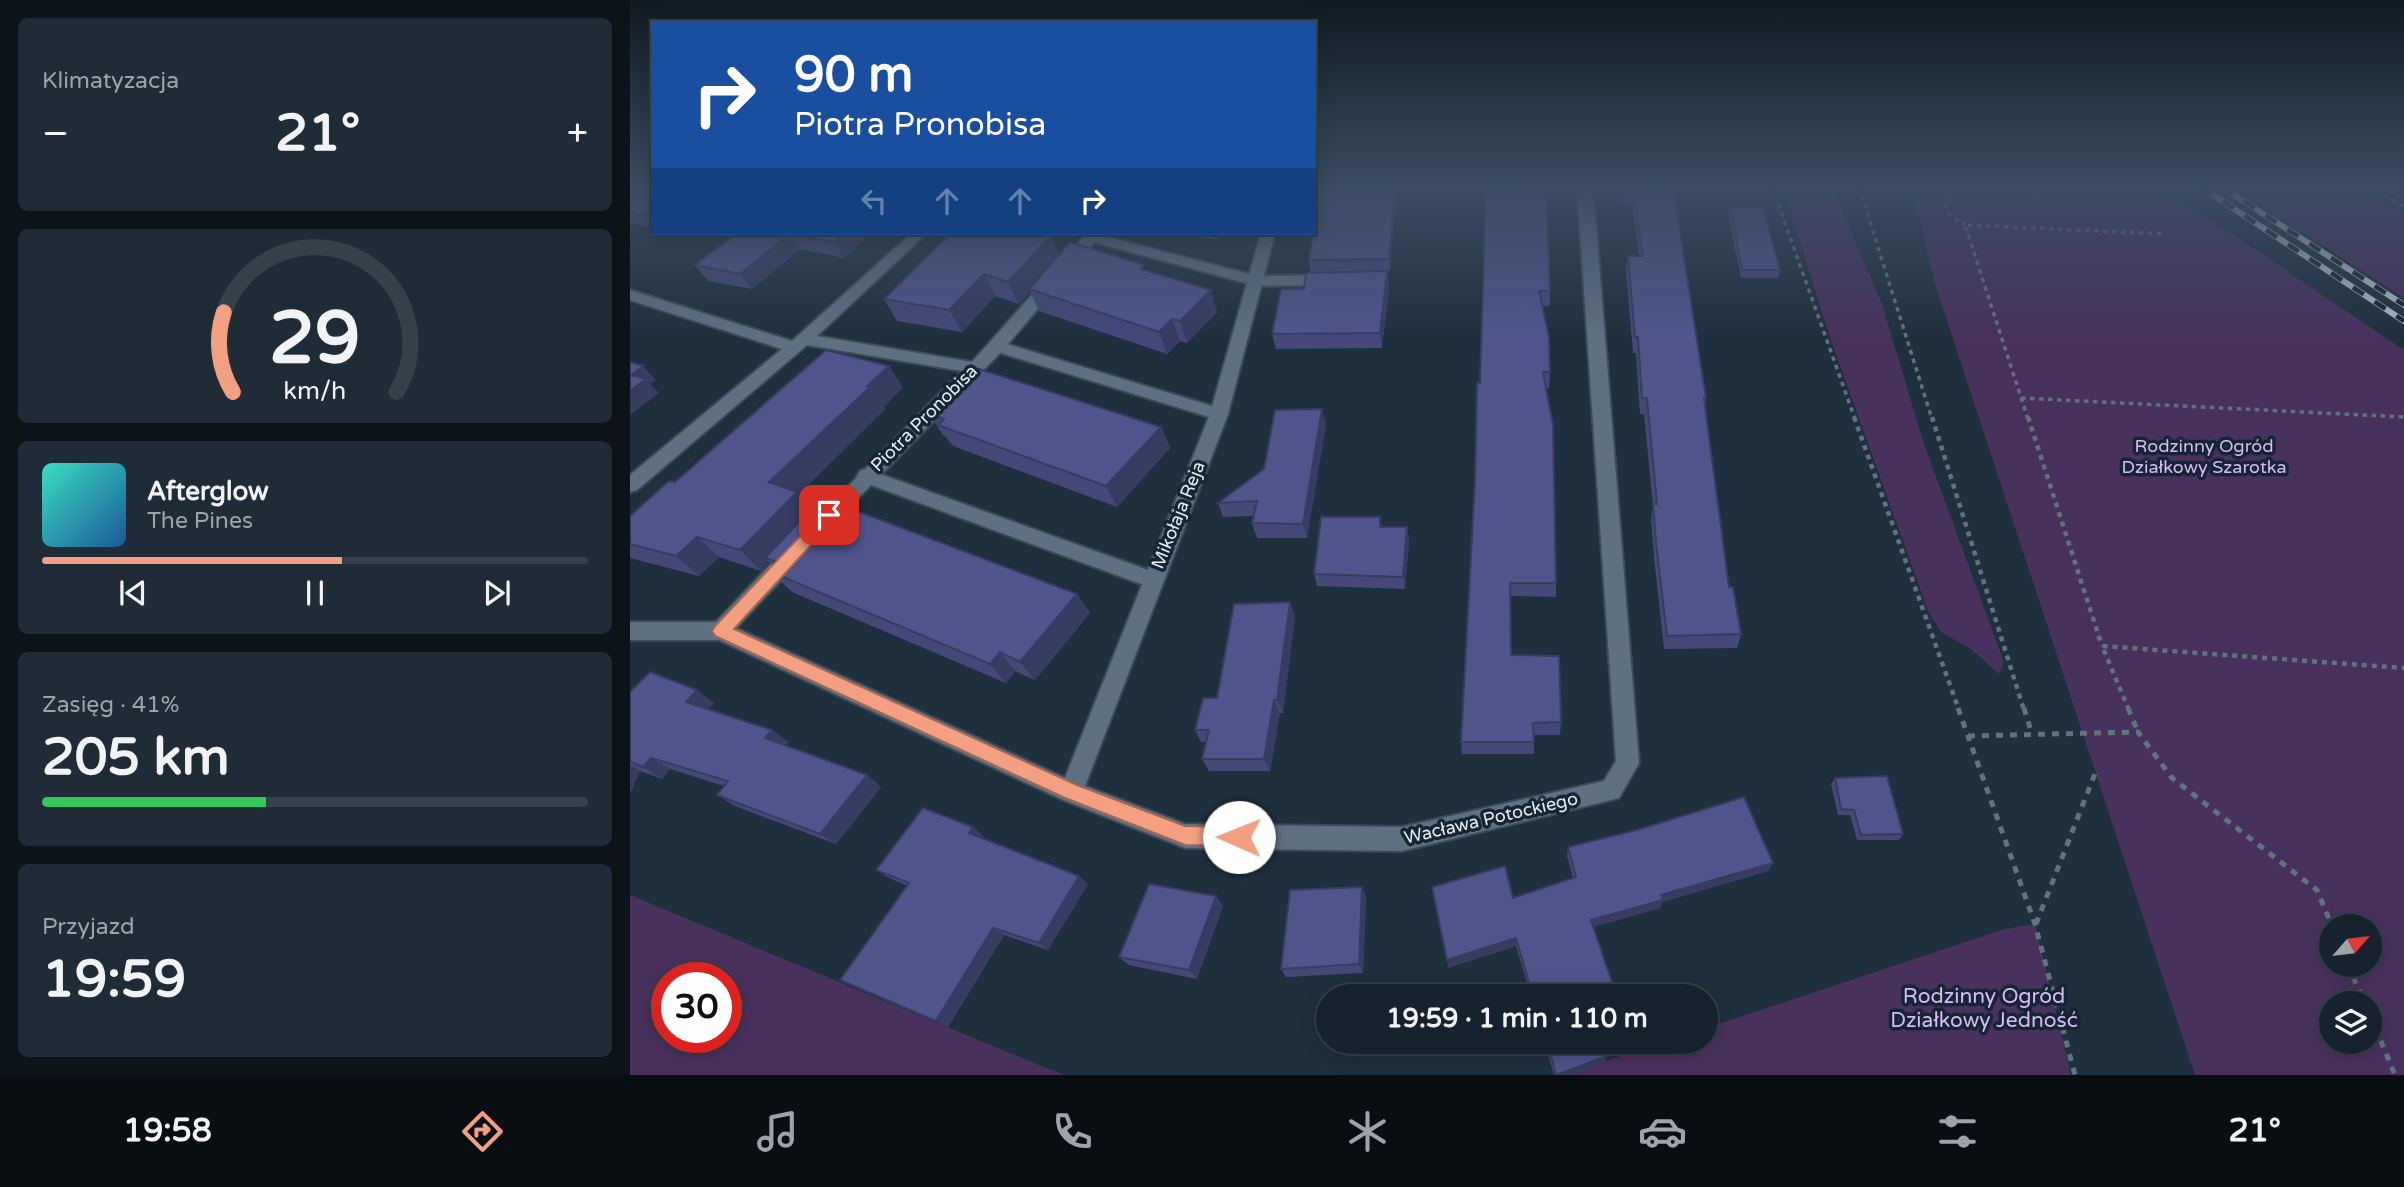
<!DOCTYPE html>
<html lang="pl">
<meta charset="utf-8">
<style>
body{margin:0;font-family:"Varela Round",sans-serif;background:#1f2b36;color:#f1f3f6;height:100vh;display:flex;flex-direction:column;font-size:26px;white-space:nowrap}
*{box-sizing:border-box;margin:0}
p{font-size:23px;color:#9ea4aa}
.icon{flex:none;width:38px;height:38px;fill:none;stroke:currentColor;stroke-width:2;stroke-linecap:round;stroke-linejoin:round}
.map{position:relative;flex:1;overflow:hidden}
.sheet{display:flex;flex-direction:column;gap:18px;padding:18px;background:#0c1319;width:630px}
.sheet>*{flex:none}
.banner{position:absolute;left:21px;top:21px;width:665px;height:214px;border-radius:0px;box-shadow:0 4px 18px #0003,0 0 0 2px #35404a;background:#1a4fa0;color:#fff;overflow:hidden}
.needle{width:46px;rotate:62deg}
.buttons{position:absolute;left:1689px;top:914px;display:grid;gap:14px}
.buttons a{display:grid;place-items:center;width:63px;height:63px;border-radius:50%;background:#16232e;box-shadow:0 4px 18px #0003,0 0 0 2px #35404a;font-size:35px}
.speed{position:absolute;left:21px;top:962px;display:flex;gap:14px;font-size:35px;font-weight:700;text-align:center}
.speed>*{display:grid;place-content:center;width:91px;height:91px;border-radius:50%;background:#16232e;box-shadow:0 4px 18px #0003,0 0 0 2px #35404a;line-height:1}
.speed .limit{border:10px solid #d22;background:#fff;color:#111}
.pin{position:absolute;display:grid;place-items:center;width:60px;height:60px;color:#fff;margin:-30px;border-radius:14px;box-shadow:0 4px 10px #0006}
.me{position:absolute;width:77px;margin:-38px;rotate:271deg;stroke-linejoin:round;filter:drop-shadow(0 0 5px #0008)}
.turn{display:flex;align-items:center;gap:24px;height:147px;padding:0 28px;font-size:32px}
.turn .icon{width:91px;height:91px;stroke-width:2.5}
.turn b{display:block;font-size:49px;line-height:60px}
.lanes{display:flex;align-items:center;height:66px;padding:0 28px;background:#0003;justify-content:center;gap:35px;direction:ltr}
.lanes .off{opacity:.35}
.big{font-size:52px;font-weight:700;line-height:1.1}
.sheet .card{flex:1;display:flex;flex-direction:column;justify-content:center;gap:10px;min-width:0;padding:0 24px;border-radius:10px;background:#1f2b36}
.sheet .dial{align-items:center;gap:0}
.dial svg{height:182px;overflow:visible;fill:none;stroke:#35404a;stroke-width:7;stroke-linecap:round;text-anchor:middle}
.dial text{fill:#f1f3f6;stroke:none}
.song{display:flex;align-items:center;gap:21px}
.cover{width:84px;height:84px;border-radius:10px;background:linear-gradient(135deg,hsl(170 70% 55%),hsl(210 70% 35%))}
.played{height:7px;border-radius:4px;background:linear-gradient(90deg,#f39f82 55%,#35404a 55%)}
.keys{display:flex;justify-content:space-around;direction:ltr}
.heat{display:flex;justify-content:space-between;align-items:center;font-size:38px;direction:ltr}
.charge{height:10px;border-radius:5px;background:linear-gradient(90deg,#34c759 41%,#35404a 0)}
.trip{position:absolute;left:686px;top:984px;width:402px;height:70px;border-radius:35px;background:#16232e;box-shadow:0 4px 18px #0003,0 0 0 2px #35404a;font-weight:700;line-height:70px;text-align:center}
.tab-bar{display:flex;height:112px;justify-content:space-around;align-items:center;background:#090e12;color:#9ea4aa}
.tab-bar .icon{width:49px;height:49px}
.tab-bar .selected{color:#f39f82}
.tab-bar b{font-size:32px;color:#f1f3f6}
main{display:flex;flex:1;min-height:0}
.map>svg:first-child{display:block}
.green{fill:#49315e;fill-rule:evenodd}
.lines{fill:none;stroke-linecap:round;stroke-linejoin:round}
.service-casing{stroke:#3c4a57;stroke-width:4}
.minor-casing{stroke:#3c4a57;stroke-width:4}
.path-far2{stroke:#63727f;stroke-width:3.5;stroke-dasharray:4.5 4.5;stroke-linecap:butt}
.path-far1{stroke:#63727f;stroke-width:4.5;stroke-dasharray:5 5;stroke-linecap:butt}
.path{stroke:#63727f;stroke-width:5;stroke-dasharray:7 7;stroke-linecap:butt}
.service{fill:#5e7183;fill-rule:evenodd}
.minor{fill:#5e7183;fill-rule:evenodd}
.rail-casing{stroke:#afbcc7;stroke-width:6}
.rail{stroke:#152534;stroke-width:4.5;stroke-dasharray:13;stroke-linecap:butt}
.wall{fill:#444978}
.shaded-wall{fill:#373c61}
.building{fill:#4f558b;stroke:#373c61;stroke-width:2}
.route{fill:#f39f82;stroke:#9e6754;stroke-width:2}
.labels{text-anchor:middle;stroke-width:7;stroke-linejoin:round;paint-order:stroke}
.street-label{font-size:18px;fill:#e2edf7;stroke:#152534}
.park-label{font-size:18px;fill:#dab9f9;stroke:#152534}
.near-park-label{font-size:21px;fill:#dab9f9;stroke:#152534}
</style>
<main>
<section class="sheet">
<div class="card"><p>Klimatyzacja</p>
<div class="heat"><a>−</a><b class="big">21°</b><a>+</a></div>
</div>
<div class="card dial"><svg viewBox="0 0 100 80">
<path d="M14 69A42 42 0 1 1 86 69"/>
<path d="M14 69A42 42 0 0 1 10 34" stroke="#f39f82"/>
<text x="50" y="56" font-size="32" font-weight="700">29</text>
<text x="50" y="72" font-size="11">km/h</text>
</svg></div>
<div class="card">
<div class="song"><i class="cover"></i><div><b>Afterglow</b><p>The Pines</p></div></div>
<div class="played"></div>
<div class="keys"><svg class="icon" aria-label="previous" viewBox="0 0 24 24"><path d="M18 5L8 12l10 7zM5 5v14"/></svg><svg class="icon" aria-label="pause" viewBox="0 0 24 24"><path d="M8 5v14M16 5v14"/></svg><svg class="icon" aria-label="next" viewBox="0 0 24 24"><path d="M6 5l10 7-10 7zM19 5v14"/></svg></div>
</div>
<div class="card"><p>Zasięg · 41%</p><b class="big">205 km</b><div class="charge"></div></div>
<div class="card"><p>Przyjazd</p><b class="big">19:59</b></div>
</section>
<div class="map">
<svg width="1774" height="1075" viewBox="0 0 1774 1075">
<rect width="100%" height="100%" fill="#1e2f3e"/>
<path class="green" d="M1153,187H1202L1204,191L1252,304L1294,444L1374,662L1369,674L1341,649L1311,632L1298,611L1199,335Z
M1281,187H1526L1598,231L1774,350V1075H1565L1306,287ZM1701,926H1740V964H1701ZM1701,1003H1740V1041H1701Z
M1601,187H1725L1774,213V298Z
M0,895L399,1061L434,1075H0ZM37,978H96V1038H37Z
M1405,924L1441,1075H933L1036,1041H1076V1028L1375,929Z"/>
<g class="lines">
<defs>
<path id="service" d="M462,233L627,276L699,275L707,280L699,285L627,286L456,240L454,237L456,234Z
M367,341L595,410L598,414L589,420L361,350L359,346L361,342Z
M236,469L529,574L532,580L529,586L522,588L230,481L227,476L230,471Z"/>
<path id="minor" d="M947,187H961L965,212L1009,763L989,798L772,851L555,848L433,800L89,640H0V622H86L155,549L162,547L169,549L172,555L169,561L106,628L435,778L580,414L631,233H645L598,414L455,786L555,824L772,827L974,781L986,761Z
M282,233H297L187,336L342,362L457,233H472L373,350L197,530L190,532L183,530L180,525L332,371L177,345L7,490L0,492V475L152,349L0,300V290L162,341Z"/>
</defs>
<use href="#service" class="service-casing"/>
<use href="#minor" class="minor-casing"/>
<path class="path-far2" d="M1142,187L1225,419
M1229,187L1302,419
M1309,187L1319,214L1335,225
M1738,187L1774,206
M1391,398L1774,417
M1398,419L1335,225L1535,234"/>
<path class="path-far1" d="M1224,417L1329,710
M1302,417L1394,710
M1398,417L1472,646
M1499,710L1472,646L1774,668"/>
<path class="path" d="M1328,708L1405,924L1445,1075
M1394,708L1402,734
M1498,708L1508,732
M1338,736L1508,732L1542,778L1687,890L1702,926
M1406,924L1466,771
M1718,964L1734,1003
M1740,1015L1765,1075"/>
<use href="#service" class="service"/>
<use href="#minor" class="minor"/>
<defs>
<path id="rail" d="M1571,187L1774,321
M1592,187L1774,305"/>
</defs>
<use href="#rail" class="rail-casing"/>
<use href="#rail" class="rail"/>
</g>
<path class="wall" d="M0,187H23V229L0,222Z
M767,187L760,271H757L759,287L752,348L646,349L642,334L674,289L681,273L679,260Z
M984,187H1043L1076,398L1075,406L1099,587L1111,634L1107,648L1034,649L1024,557L1021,519L1023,506L1014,414H1010L1006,353H1003L996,271L998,256H1009L1002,203L990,204Z
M892,194L920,291V306H913L920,372L919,388H916L926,583V597L881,596V655L931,722L930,735H904V754H832L831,742L850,383Z
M1100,207L1150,270L1148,278H1111L1098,215Z
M94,233H241L214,258L170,249L122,289L78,281L65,265L103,236Z
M542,233H593L587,240Z
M429,254L516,271L587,312L557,343L550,341L537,354L409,311L400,292L389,304L365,296L332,332L267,321L254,299Z
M273,387L254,407L255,409L169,494L182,509L447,594L460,613L405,680L385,671L376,683L162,592L141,572L145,568L139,562L131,571L89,557L69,576L0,558V516Z
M299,414L531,427L540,448L487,507L323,446L316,437L313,435Z
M696,424L677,538H627L622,523L624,516L593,517L588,503Z
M750,517L752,527H777L779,540L775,589L687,586L684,574Z
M665,616L653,713H650L640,771H579L572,759L576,742H571L565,730L587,698Z
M0,692L84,703L78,709L142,730L158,742L155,745L237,775L251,787L206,844L105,806L87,795L94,786L40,769L32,779L10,771L0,794Z
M1205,778L1273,834L1269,840H1227L1220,815H1208L1201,784Z
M354,836L352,838L458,884L418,950L374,935L318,1027L210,980L278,886L259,878L246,870Z
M938,847L1143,863L1138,871L1032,902L1030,908L963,927L985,996H901L886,946L818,968L883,898L943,878L937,856Z
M732,887L736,897L733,973L656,977L651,969Z
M586,896L593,906L567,979L499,965L489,957Z
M914,1041H972L977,1056L975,1062L939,1075H924Z"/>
<path class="shaded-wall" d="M765,187H767L760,271L759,259Z
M23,212V224L16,216Z
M215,233H241L214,258L204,242Z
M585,233H593L587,240Z
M160,234L170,249L122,289L110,274Z
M421,236L431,258L399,289L400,292L389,304L378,282Z
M757,271L759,287L752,348L750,333Z
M354,274L365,296L332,332L319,310Z
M581,290L587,312L557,343L550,321Z
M542,319L550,341L537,354L529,332Z
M13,366L26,380L20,384L29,393L0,415L1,375Z
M259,366L273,387L254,407L255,409L169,494L186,513L135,558L139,562L131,571L110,550L139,482Z
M692,409L696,424L677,538L673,524Z
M531,427L540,448L487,507L476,486Z
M777,527L779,540L775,589L773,577Z
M67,537L89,557L69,576L46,556Z
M447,594L460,613L405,680L390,662Z
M660,602L665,616L653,713L647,700Z
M370,652L385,671L376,683L360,664Z
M67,690L84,703L73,715L56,702Z
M644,700L650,713L640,771L634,759Z
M142,730L158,742L151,750L135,738Z
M21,758L40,769L32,779L13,767Z
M0,765L10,771L0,794Z
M237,775L251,787L206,844L190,834Z
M343,827L354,836L349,842L339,833Z
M1143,863L1138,871L1032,902L1030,908L960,928L961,920L1031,895Z
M449,876L458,884L418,950L409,943Z
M732,887L736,897L733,973L729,964Z
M586,896L593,906L567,979L559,970Z
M363,928L374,935L318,1027L306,1021Z
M886,938V946L818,968L817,960Z
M977,1056L975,1062L939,1075H926Z"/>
<path class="building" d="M0,187H23V212L16,216L0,211Z
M689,187H765L759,259L679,260L683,233H684V222Z
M856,187H891L892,194H916L920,291H909L919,337L920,372H913L923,425L926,583H880L881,655L929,656L931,722L903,723L904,742H831L845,480L847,383H850Z
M991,187H1043L1076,398H1074L1099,587H1103L1111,634L1037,636L1026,543L1023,504H1027L1017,398H1012L1008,337H1005L998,256H1013L1003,188H991Z
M1100,207L1133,208L1150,270H1112Z
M107,233H215L204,242L160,234L110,274L65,265Z
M321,233H411L421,236L378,282L354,274L319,310L254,299Z
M440,242L514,265L511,269L581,290L550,321L542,319L529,332L399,289Z
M757,271L750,333L642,334L651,289H674L676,273Z
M196,350L259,366L237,386L240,387L139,482L167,492L110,550L67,537L46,556L0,544V516L39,481L45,482Z
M0,362L13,366L1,375L16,379L0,391Z
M349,369L531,427L476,486L308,425L314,419L299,414Z
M692,409L673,524L622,523L627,501L588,503L634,469L645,410Z
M190,500L225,513L227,511L447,594L390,662L370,652L360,664L141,572L151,563L135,558Z
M691,517H750V527H777L773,577L684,574Z
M660,602L647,700H644L634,759H572L579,730H565L573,698H587L604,604Z
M20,672L67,690L56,702L142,730L135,738L237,775L190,834L87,795L98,781L21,758L13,767L0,762V692Z
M1257,776L1273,834L1231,835L1224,810L1211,809L1205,778Z
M1114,797L1143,863L1031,895L1033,900L961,920L986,994L980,996H903L886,938L817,960L802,887L875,866L883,898L946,877L938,847L1007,830Z
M293,808L343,827L339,833L449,876L409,943L363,928L306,1021L210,980L279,883L246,870Z
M519,884L586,896L559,970L489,957Z
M732,887L729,964L651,969L660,890Z
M917,1041H972L977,1056L926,1075Z"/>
<linearGradient id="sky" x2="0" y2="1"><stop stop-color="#101a22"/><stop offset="0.55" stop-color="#3b4d63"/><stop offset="1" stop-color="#3b4d63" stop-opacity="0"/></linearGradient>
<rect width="1774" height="338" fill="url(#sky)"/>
<path class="route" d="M199,509L207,515L205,519L104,629L447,785L555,826L609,827L616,830L619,837L616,843L609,846L555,845L435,798L85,636L82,631L85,626L194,511Z"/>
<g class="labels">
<g class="street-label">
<text transform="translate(294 418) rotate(-45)" y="6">Piotra Pronobisa</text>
<text transform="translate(548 515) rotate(-68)" y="6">Mikołaja Reja</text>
<text transform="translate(861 818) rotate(-13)" y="6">Wacława Potockiego</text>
</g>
<g class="park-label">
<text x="1574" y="452">Rodzinny Ogród<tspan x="1574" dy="21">Działkowy Szarotka</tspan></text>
</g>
<g class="near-park-label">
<text x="1354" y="1003">Rodzinny Ogród<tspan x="1354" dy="24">Działkowy Jedność</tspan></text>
</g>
</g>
</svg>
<div class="buttons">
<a><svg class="needle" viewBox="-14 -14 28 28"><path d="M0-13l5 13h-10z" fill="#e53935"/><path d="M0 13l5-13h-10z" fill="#9ea4aa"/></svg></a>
<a><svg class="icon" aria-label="layers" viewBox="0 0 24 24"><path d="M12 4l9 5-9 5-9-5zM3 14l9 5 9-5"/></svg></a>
</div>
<div class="speed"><div class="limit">30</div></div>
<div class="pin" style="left:199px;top:515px;background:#d93025"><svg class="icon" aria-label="arrive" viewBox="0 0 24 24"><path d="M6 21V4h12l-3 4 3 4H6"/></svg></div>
<svg class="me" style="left:609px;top:837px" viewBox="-20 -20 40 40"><circle r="19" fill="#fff"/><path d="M0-13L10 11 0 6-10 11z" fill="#f39f82"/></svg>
<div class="trip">19:59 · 1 min · 110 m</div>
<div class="banner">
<div class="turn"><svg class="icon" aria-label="right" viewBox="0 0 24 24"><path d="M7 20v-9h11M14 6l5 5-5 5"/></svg><div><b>90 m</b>Piotra Pronobisa</div></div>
<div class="lanes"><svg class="icon off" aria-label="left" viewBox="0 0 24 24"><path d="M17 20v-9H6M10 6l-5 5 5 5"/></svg><svg class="icon off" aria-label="ahead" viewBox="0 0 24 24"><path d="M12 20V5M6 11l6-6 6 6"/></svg><svg class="icon off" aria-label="ahead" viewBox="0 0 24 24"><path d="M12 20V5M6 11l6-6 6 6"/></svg><svg class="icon" aria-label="right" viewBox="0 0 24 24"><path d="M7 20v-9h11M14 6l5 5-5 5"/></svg></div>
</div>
</div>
</main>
<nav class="tab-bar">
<b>19:58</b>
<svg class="icon selected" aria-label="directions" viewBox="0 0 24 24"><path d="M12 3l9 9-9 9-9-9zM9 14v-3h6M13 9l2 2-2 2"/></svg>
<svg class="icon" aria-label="music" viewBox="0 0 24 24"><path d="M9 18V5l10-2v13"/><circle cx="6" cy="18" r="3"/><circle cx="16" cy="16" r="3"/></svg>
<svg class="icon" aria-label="phone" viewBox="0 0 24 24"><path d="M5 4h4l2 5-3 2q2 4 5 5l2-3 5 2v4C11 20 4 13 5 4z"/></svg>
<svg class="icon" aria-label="climate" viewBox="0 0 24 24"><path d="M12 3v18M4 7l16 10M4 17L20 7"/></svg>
<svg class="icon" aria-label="car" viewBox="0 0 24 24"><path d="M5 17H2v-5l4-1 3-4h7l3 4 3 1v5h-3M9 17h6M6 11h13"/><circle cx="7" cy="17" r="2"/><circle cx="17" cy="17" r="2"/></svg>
<svg class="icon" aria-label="filters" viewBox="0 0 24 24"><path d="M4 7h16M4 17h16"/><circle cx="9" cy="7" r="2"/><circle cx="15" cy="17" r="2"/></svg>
<b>21°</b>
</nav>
